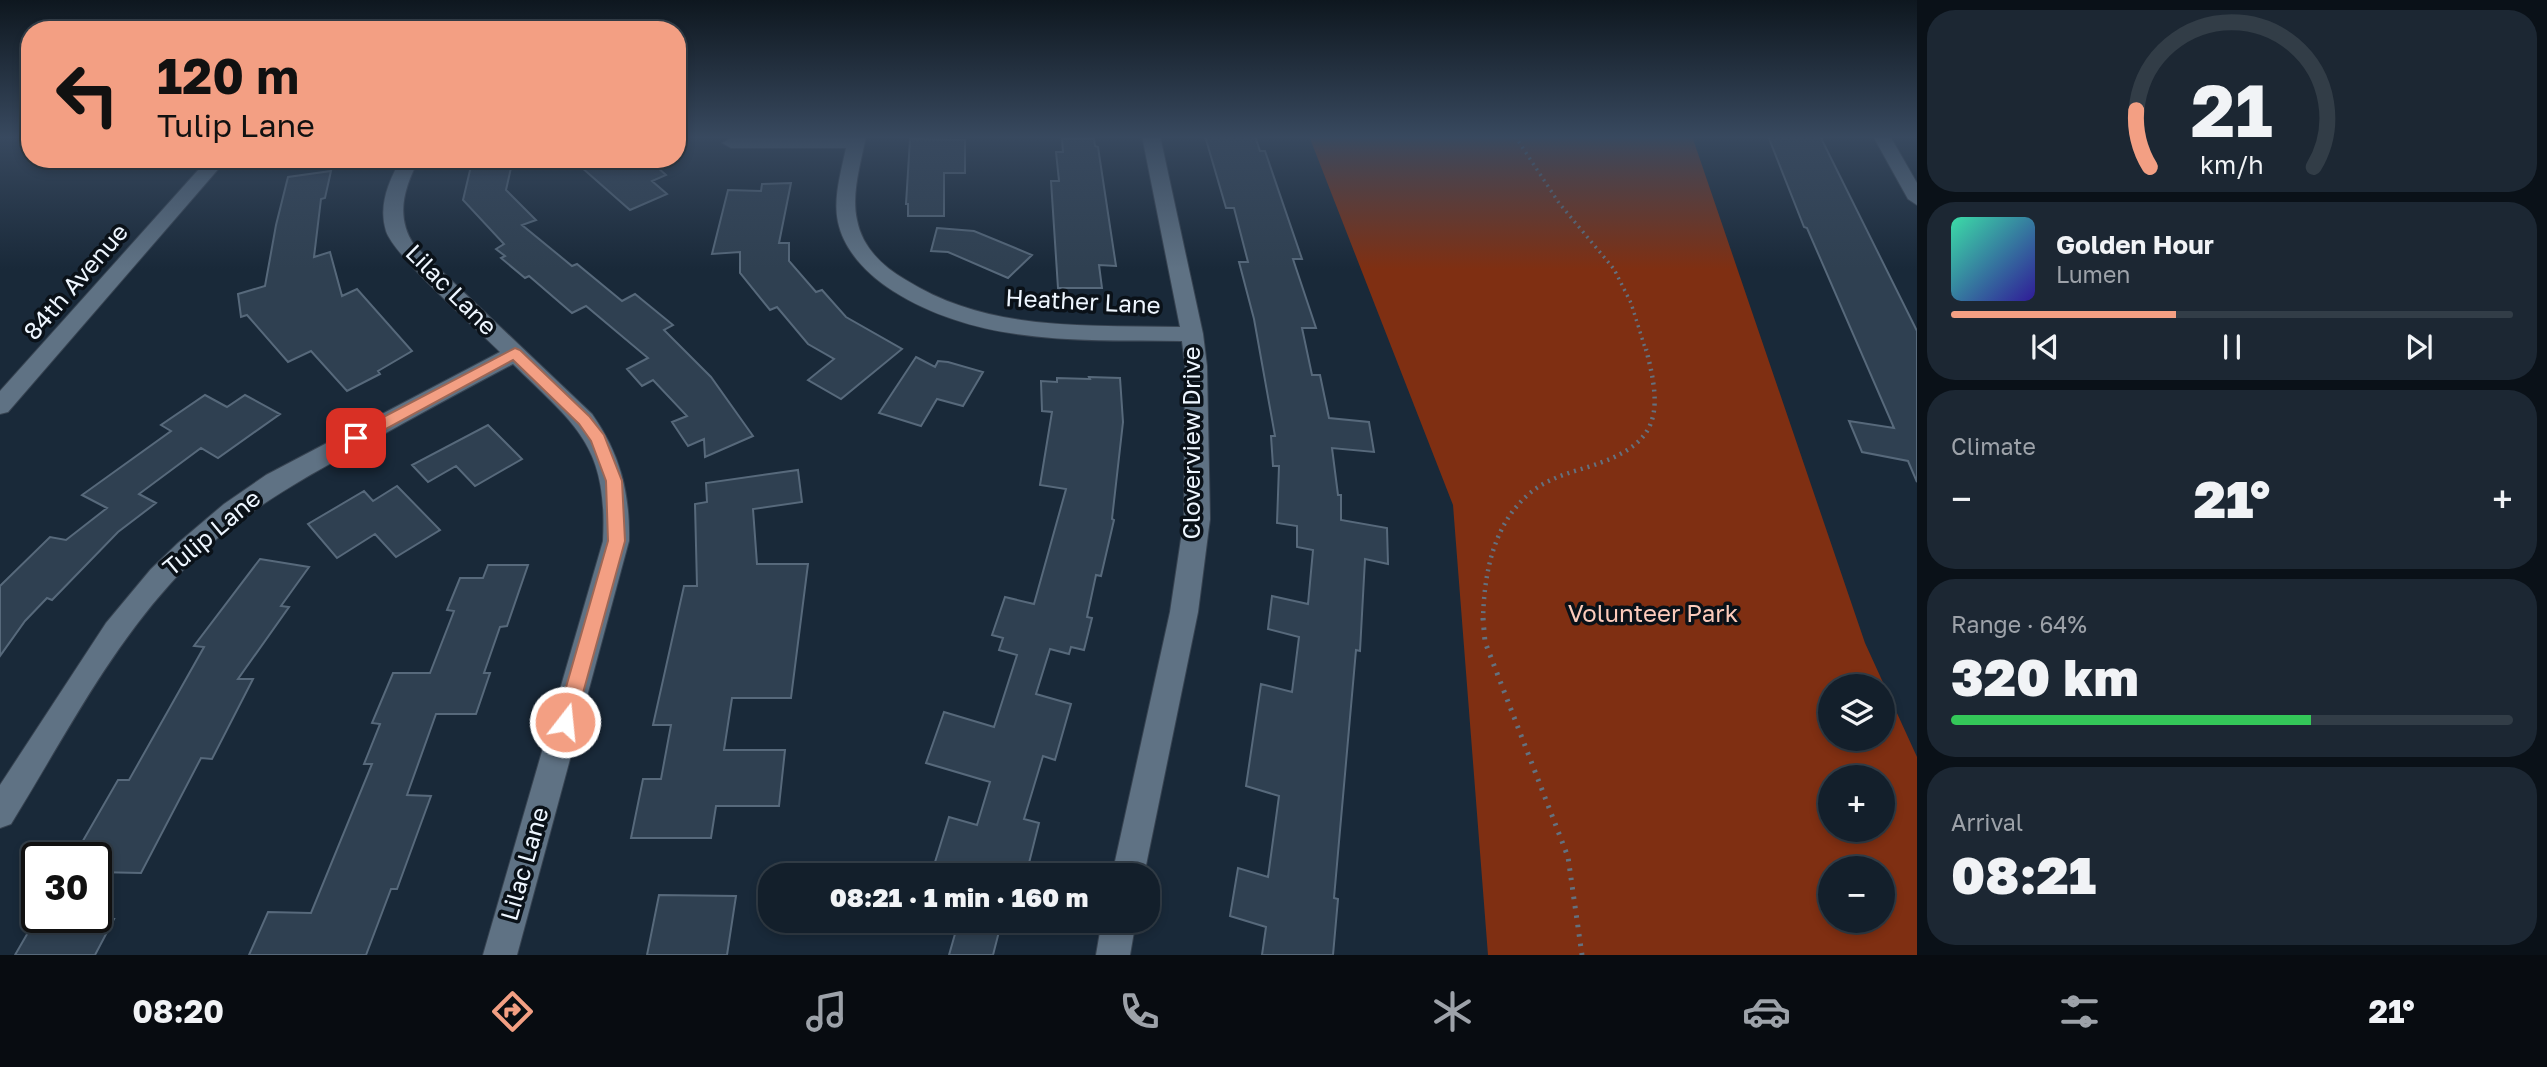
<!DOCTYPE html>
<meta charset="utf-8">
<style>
body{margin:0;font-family:"Golos Text",sans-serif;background:#1c2733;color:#f1f3f6;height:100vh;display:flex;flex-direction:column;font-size:26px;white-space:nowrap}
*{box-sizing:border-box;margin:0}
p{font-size:23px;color:#9da2a9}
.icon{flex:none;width:38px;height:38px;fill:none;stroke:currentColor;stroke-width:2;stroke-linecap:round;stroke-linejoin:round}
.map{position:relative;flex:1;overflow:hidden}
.details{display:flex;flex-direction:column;gap:10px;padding:10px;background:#0a1118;width:630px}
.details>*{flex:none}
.top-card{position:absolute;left:21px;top:21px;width:665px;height:147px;border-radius:28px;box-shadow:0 4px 10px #0003,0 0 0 2px #323d47;background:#f39f83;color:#111;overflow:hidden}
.tools{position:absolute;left:1818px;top:674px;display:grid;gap:14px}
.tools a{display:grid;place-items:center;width:77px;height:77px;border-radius:50%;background:#131f2b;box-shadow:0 4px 10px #0003,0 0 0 2px #323d47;font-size:35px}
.speed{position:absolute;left:21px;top:842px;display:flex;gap:14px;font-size:35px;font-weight:700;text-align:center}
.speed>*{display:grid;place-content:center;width:91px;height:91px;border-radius:50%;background:#131f2b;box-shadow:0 4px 10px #0003,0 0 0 2px #323d47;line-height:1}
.speed .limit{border:4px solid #111;border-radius:10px;background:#fff;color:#111}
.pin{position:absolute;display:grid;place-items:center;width:60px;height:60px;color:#fff;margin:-30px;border-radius:14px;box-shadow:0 4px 10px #0006}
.me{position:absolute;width:77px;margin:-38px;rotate:16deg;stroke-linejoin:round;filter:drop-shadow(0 0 5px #0008)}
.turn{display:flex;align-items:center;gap:24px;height:147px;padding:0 21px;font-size:32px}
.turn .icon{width:91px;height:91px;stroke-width:2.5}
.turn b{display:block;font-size:49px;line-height:60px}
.big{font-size:52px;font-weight:800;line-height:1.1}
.details .widget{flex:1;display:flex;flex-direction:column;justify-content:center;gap:10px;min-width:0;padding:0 24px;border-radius:28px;background:#1c2733}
.details .dial{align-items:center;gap:0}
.dial svg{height:182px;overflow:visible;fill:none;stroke:#323d47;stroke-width:7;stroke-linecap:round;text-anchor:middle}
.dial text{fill:#f1f3f6;stroke:none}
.song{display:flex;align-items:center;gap:21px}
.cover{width:84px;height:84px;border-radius:10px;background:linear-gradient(135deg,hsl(160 70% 55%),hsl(250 70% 35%))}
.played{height:7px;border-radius:4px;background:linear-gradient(90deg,#f39f83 40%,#323d47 40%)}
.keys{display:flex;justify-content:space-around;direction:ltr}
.heat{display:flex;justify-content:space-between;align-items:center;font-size:38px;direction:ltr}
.charge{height:10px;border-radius:5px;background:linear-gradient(90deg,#34c759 64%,#323d47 0)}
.trip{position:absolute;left:758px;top:863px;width:402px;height:70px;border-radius:28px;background:#131f2b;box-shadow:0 4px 10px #0003,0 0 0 2px #323d47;font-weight:800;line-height:70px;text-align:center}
.dock{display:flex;height:112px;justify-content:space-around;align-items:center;background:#080c11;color:#9da2a9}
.dock .icon{width:49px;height:49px}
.dock .selected{color:#f39f83}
.dock b{font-size:32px;color:#f1f3f6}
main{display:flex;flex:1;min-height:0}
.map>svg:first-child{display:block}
.green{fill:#7f2f12;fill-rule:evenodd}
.building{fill:#2f4051;stroke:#57697b;stroke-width:2}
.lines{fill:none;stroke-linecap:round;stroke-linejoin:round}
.street-casing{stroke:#374351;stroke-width:2}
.path-far2{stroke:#64717f;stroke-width:3.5;stroke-dasharray:2 4.5;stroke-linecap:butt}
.path-far1{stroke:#64717f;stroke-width:4.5;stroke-dasharray:2 5;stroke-linecap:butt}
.path{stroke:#64717f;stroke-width:5;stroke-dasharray:2.5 7;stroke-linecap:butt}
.street{fill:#5f7284;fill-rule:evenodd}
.route{fill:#f39f83;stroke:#9e6755;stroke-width:2}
.labels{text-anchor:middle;stroke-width:7;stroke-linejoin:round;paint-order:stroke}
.street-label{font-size:24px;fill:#eef6ff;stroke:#0a1118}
.park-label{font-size:24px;fill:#fdcbbb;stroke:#0a1118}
</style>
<main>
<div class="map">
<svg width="1917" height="955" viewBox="0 0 1917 955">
<rect width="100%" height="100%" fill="#192939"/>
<path class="green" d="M1309,136H1692L1865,643L1917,757V955H1488L1453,505ZM1830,686H1883V738H1830ZM1830,777H1883V830H1830ZM1830,868H1883V920H1830Z"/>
<path class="building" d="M1205,136H1255L1260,151H1265L1302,259H1293L1316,328H1302L1312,375H1320L1329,418L1369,422L1374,452L1332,448L1338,495H1341V520L1387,528L1388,564L1365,559L1360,651L1356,650L1334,898L1338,899L1333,955H1262L1266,927L1230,916L1238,868L1268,877L1279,796L1246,786L1261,684L1292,692L1299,637L1268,629L1272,596L1308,604L1313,550L1297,547V526L1277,523L1279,466H1273L1271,436H1275L1254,319L1239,262H1248L1234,208H1226Z
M1768,136H1820L1917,331V482L1908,461L1862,452L1849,421L1894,428L1807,228L1804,227Z
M910,139L965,140V173H944V216H908V204H906Z
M1062,139H1094L1095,146L1098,147L1116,266L1099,265L1102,288H1058L1051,181H1059L1056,152H1063Z
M477,159H513L506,190L536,220L522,225L572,266L577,264L622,301L635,294L673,325L664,330L711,377L753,436L705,457L704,439L688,446L672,422L687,416L653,380L642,386L627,369L648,358L586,306L572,313L529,276L525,278L501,258L505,256L496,249L504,244L463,200L471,166H475Z
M572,159H648L666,175L652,181L667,194L630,210Z
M331,171L325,198L321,199L314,257L330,252L342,296L357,289L412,351L378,371L380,374L347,391L311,351L288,362L247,315L241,317L238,294L265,286L276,225L288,177Z
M791,183L779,243H789V261L816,292L822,290L846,317L902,349L841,399L808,380L834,359L808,344L777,307L770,310L740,273V252L712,254L728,190L761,191L762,184Z
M937,228L974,231L1032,255L1008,278L948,252L931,251Z
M916,357L935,367L938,361L948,362L983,372L963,406L937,399L921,426L879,413Z
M1089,377L1120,378L1123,422L1112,519L1114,520L1101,576L1096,575L1087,617L1092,618L1084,650L1071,647L1069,654L1050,649L1036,694L1071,704L1055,760L1043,756L1024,819L1039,823L1026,875H931L949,817L977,825L990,782L926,763L944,712L994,727L1017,655L999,650L1003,638L992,635L1005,597L1034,604L1066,489L1040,485L1052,412L1042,411L1041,381L1057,382V378L1090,379Z
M205,395L227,407L245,395L280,414L218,458L201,448L139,494L156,503L118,532L52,600L47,598L25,621L0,656V586L50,537L66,540L107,508L82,495L171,431L161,425Z
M488,425L522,459L475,486L456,466L428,482L412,465Z
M798,470L802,502L753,509L757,564H808L791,698H732L724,750H785L779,806H716L711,838H631L643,779H661L671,725H653L684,586H697L695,504L707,502L706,483Z
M397,486L440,530L396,557L375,534L337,558L308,524L364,491L373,501Z
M260,559L309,567L281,606L289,607L238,679H253L212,759L201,758L141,873L96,872V858H73L118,780H129L204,647L194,646Z
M488,565H528L507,626L500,627L484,673H490L476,714H436L407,795L431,796L397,889H391L366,955H249L268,912L311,913L372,764H364L380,724L372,723L393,673H430L454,611L447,610L460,578H483Z
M659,895L736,896L727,955H647Z
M37,917L114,919L95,955H15Z
M959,920H1002L993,955H949Z"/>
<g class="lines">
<defs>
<path id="street" d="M849,136H866C861,163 851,193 857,220C862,247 883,267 906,280C989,332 1085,325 1180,327L1142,136H1160L1203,334L1207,366L1210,519L1198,612L1144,875H1112L1170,612L1184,519L1185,366L1182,341C1083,340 980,346 893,291C868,275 844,251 838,222C833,198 841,172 846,148H731L722,143L731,138Z
M1873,136H1890L1917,183V205L1908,199Z
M208,159H227L8,412L0,414V391Z
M401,159H419C404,188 395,216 414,245L592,414C620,453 630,493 629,541L517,955H483L603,541C608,445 576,426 513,364C464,390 416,416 368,443C294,483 226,521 170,584C106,655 61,743 11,824L0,828V785L106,623L151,569L178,543L224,504L266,475L500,352C477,329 394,256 386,231C378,205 389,181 401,159Z
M1102,920H1136L1130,955H1096Z"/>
</defs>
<use href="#street" class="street-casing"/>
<path class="path-far2" d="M1515,136L1559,203L1614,269L1631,303L1646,351"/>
<path class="path-far1" d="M1483,620C1484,574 1493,524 1530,493C1547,479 1568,473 1588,467C1658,445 1664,417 1646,349"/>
<path class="path" d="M1483,618L1485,642L1568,857L1582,955"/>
<use href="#street" class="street"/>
</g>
<linearGradient id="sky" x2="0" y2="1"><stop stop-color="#0e171f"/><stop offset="0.51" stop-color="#38495f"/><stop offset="1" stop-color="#38495f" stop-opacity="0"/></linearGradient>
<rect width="1917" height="269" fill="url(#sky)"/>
<path class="route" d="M515,348L520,350L589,416L604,435L622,481L625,541L575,722L572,728L565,731L559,728L556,722L608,541L606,481L591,441L579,424L513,360L362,442H351L349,438L351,434Z"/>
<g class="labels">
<g class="street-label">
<text transform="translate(76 282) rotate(-49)" y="8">84th Avenue</text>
<text transform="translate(451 290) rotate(45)" y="8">Lilac Lane</text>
<text transform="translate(1083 302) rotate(3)" y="8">Heather Lane</text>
<text transform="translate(1192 443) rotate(-90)" y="8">Cloverview Drive</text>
<text transform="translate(212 533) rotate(-40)" y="8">Tulip Lane</text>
<text transform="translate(525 864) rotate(-74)" y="8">Lilac Lane</text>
</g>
<g class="park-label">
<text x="1653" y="622">Volunteer Park</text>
</g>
</g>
</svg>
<div class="tools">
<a><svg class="icon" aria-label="layers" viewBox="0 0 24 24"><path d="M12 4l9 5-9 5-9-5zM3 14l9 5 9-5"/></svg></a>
<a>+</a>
<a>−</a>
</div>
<div class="speed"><div class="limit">30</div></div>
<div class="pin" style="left:356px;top:438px;background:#d93025"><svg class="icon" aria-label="arrive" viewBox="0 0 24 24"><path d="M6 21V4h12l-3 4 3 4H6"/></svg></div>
<svg class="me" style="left:565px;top:722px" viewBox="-20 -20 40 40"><circle r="17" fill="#f39f83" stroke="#fff" stroke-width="3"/><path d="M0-11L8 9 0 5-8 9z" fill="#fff"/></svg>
<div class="trip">08:21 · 1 min · 160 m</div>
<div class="top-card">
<div class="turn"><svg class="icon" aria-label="left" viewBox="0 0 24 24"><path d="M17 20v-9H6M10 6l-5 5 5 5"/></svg><div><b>120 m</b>Tulip Lane</div></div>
</div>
</div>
<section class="details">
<div class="widget dial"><svg viewBox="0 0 100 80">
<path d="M14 69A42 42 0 1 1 86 69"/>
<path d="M14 69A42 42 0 0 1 8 44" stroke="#f39f83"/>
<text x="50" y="56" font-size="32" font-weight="700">21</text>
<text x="50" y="72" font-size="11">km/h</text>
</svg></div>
<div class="widget">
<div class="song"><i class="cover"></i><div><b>Golden Hour</b><p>Lumen</p></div></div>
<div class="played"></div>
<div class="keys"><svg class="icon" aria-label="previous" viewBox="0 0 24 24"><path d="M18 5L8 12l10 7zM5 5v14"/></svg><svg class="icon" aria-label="pause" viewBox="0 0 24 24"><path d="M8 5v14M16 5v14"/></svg><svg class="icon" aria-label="next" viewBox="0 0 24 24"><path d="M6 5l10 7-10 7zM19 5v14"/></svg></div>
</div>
<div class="widget"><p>Climate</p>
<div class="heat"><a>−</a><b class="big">21°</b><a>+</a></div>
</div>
<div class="widget"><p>Range · 64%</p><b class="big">320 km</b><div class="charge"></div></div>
<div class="widget"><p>Arrival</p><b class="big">08:21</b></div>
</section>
</main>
<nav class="dock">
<b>08:20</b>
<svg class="icon selected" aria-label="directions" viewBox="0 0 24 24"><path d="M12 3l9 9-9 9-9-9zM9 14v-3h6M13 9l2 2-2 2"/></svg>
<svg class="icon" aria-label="music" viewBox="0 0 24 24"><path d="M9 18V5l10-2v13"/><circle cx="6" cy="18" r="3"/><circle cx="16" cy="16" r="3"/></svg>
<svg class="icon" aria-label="phone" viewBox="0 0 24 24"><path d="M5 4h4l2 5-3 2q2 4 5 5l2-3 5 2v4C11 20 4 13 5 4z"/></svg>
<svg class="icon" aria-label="climate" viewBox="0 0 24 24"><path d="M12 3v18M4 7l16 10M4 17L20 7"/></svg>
<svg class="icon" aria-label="car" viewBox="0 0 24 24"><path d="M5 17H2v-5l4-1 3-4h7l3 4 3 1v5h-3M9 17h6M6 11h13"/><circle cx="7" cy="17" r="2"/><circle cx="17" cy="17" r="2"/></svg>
<svg class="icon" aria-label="filters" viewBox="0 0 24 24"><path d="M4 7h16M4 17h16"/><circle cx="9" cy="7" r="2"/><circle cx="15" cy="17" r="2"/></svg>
<b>21°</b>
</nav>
